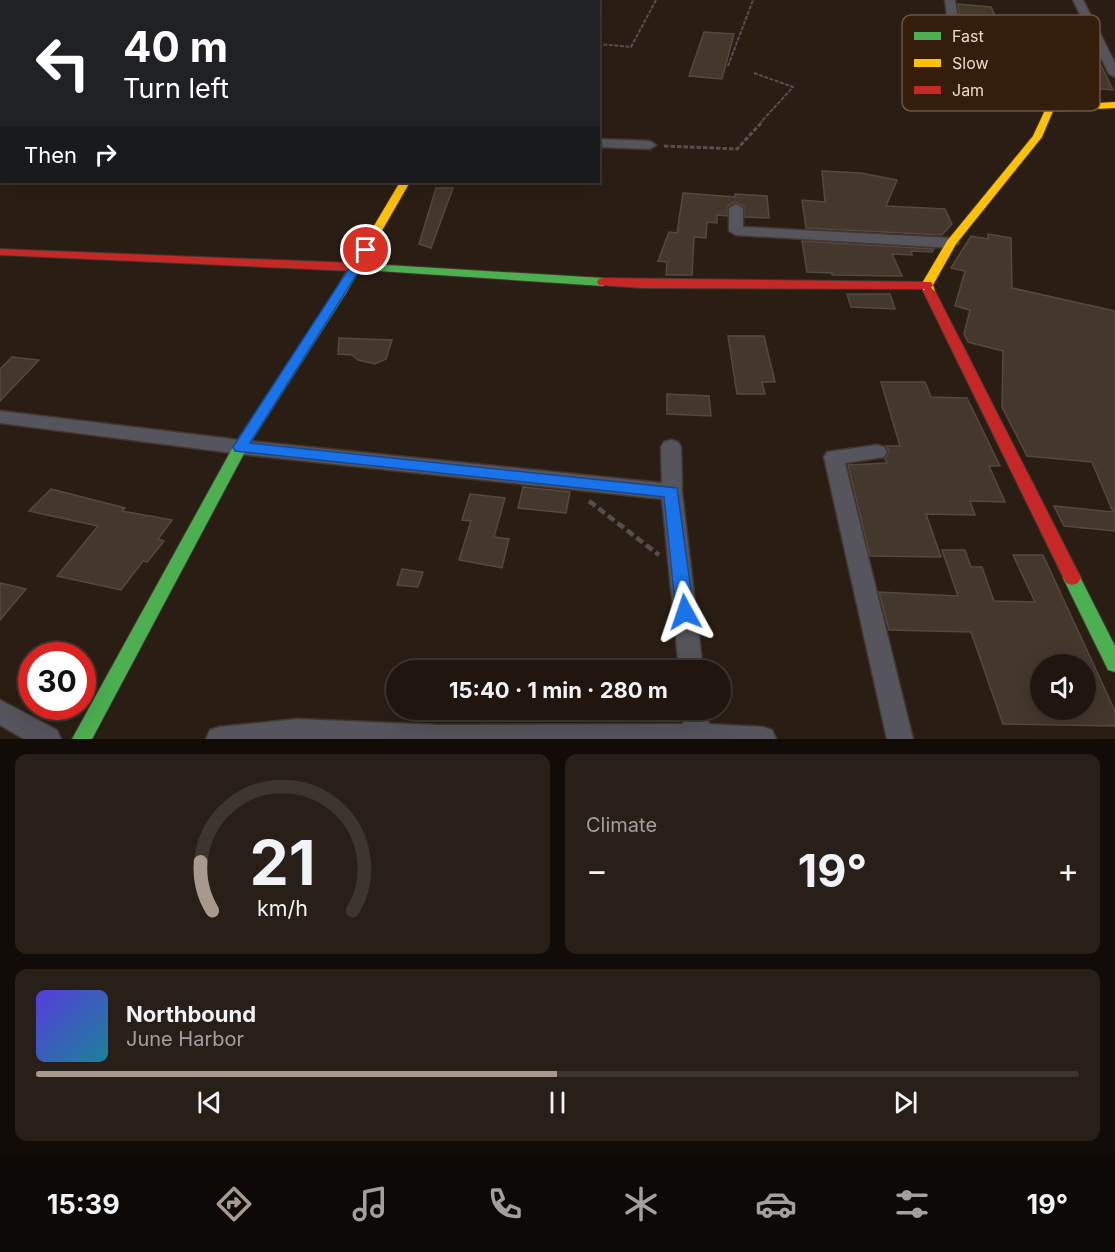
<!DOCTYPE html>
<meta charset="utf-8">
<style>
body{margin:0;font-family:Inter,sans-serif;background:#281f18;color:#f1f3f6;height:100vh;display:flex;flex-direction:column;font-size:22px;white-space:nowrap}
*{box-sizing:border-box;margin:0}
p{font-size:20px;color:#a29f9e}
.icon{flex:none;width:33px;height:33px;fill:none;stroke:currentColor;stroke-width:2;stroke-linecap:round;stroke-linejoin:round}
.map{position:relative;height:739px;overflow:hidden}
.details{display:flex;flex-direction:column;gap:15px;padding:15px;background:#120c08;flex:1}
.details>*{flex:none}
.top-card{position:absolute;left:0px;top:0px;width:600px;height:183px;box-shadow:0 6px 24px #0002,0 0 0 2px #3d352f;background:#202124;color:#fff;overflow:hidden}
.controls{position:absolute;left:1030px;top:654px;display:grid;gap:12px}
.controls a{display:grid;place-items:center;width:66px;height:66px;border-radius:50%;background:#20160f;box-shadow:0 6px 24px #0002,0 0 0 2px #3d352f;font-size:30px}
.speed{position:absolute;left:18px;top:642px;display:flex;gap:12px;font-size:30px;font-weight:700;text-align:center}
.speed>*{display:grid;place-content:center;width:78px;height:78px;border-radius:50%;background:#20160f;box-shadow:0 6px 24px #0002,0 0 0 2px #3d352f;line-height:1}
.speed .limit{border:9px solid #d22;background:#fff;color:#111}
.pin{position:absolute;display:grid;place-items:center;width:51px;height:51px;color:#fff;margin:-26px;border:3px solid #fff;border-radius:50%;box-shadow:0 2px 6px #0007}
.me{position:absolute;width:66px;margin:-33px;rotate:355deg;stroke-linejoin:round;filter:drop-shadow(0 0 4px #0008)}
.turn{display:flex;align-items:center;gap:21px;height:126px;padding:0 24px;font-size:27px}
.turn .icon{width:78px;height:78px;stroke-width:2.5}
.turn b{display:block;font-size:42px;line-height:51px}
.then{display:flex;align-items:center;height:57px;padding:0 24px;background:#0003;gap:12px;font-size:22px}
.big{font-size:45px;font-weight:700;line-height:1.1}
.details .card{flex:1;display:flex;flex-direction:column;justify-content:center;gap:9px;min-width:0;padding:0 21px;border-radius:12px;background:#281f18}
.details .dial{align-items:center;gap:0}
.dial svg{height:156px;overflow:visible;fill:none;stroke:#3d352f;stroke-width:7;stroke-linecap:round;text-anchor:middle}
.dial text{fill:#f1f3f6;stroke:none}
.song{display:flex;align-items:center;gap:18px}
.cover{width:72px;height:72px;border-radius:9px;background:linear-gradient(135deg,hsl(250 70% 55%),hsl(190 70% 35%))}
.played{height:6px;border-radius:3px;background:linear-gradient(90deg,#a7998e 50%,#3d352f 50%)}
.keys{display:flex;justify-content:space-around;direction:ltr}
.heat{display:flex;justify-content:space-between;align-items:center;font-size:33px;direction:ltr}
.details .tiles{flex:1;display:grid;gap:15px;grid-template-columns:1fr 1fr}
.card:last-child{grid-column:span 2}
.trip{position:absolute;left:386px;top:660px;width:345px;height:60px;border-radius:30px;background:#20160f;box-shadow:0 6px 24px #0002,0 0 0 2px #3d352f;font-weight:700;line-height:60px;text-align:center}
.tabs{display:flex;height:96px;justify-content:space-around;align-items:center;background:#0d0906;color:#a29f9e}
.tabs .icon{width:42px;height:42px}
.tabs .selected{color:#a7998e}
.tabs b{font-size:27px;color:#f1f3f6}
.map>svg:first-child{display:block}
.building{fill:#44372c;stroke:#544941;stroke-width:1.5;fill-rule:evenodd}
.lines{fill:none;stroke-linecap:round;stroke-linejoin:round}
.street-casing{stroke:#433830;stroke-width:3}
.fast-casing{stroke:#433830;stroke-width:2}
.slow-casing{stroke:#433830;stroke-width:2}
.jam-casing{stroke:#433830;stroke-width:2}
.path-far2{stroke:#545052;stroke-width:2;stroke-dasharray:4 1.5;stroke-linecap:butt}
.path-far1{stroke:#545052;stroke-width:3;stroke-dasharray:4.5 2;stroke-linecap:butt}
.path{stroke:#545052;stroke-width:4.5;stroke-dasharray:8 4;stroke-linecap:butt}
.street{fill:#56545c;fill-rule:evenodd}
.fast{fill:#4caf50;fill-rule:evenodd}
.slow{fill:#ffc107;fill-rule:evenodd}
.jam{fill:#c62828;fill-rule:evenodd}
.route{fill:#1a73e8;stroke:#114b97;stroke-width:1.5}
.key{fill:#341d0a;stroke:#6b5645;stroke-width:1.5}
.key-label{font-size:16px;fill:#ebdbcf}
</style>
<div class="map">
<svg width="1115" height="739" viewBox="0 0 1115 739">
<rect width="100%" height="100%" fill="#2a1e14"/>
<path class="building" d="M958,4L991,7L1001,29L961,27Z
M704,32L734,34L722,79L689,76Z
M1038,33L1087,37L1113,90L1062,86L1053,54L1046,50Z
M822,171L861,173L897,180L886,206L945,209L952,224L942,235L806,228L802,200L825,202Z
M436,188H453L431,248L419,244Z
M683,193L735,197V194L767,196L769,218L745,217L744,206L735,202L728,206L727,216L717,215V223L707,222L706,238L694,237L692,275H666L667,262L658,261L669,232L677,233Z
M988,234L1011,238L1012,288L1115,311V531L1064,526L1054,506L1113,512L1092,462L1027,456L1002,407L1003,351L968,342L964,334L970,310L955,306L965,271L951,268L971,236L988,239Z
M802,241L934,249L932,252L911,251L912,255L892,254L902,276L832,275V273L807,272Z
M847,294H890L895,309L851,307Z
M728,336H764L775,382H762L765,394H737Z
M339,338L392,340L386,359L375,364L358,360L352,355L338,354Z
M12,357L39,360L0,401V369Z
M881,382H925L931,397L967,398L1000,466H989L1005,502L970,501L975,515L926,514L941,557L870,556L848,465L887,463L885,459L889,451L886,446H900Z
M667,394L709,396L711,416L667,414Z
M523,487L570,492L566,513L518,508Z
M51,489L125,508L122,511L172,520L158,539L164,541L147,562L143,561L121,590L57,576L98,526L29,511Z
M470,494L505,498L494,537L509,539L502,568L459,560L471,521L462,520Z
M942,550H965L971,567H982L994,601L1035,602L1013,555H1043L1115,711V726L1003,724L971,632L889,630L879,592L958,596ZM1041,664H1086V710H1041Z
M402,569L423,572L418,587L397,585Z
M0,583L26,589L0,620Z"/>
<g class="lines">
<defs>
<path id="street" d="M945,0H955L968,85L962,88L956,85Z
M1073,0H1083L1115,63V77L1109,74Z
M0,65H2V72H0Z
M598,139L650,141L656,145L650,149L598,147Z
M736,204L743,208V227L951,238L959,243L951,248L736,235L729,231V208Z
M0,411L240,440L662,483L661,447L664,442L671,440L678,442L681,447L682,492L703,670H679L662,499L240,454L0,423Z
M877,445L884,447L887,452L884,457L845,463L913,739H887L824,457L827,452Z
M0,700L57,730L61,739H24L0,725Z
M681,710H707L709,724L763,727L772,730L776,739H206L210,730L219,727L297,719L439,725L683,724Z"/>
<path id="fast" d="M505,0H513L505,2Z
M353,263L603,278L609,282L603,286L349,269L347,267L349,265Z
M340,289L346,293L247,448L92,739H72L233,447L334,293Z
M1072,571L1078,573L1115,646V672L1108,670L1063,578L1066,573Z"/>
<path id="slow" d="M1115,102V108L1053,111L1042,137L956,244L933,285L935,291L933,294H925L921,285L947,241L1033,136L1047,106Z
M400,182H410L346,293L340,297L336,296L334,293Z"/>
<path id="jam" d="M0,249L353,263L359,267L353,271L0,255Z
M603,278L931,282L933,285L931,288L935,291L1081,578L1078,583L1072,585L1066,583L923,291L925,289L642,288L599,285L597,282L599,279Z"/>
</defs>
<use href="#street" class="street-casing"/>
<use href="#fast" class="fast-casing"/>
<use href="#slow" class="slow-casing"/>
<use href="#jam" class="jam-casing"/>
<path class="path-far2" d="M598,44L631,47L656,0
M728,66L753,0
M754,73L793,87L761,122"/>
<path class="path-far1" d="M664,146L737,149L763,121"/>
<path class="path" d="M589,501L659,555"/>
<use href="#street" class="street"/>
<use href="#fast" class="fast"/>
<use href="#slow" class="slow"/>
<use href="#jam" class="jam"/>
</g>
<path class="route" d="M366,247L372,250L250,443L677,488L694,612L692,617L685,619L679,617L676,612L664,497L235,451L233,447L235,444L361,250Z"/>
<rect x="902" y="15" width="198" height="96" rx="9" class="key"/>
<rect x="914" y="32" width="27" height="8" fill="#4caf50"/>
<rect x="914" y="59" width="27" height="8" fill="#ffc107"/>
<rect x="914" y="86" width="27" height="8" fill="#c62828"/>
<g class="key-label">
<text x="952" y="42">Fast</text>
<text x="952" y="69">Slow</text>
<text x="952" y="96">Jam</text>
</g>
</svg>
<div class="controls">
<a><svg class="icon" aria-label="sound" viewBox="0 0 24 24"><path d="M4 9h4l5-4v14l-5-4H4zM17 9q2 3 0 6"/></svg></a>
</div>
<div class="speed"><div class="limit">30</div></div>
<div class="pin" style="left:366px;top:250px;background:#d93025"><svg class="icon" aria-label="arrive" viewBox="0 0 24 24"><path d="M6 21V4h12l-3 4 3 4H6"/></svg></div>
<svg class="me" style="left:685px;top:612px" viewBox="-20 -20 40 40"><path d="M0-17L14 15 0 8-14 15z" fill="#1a73e8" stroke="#fff" stroke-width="4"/></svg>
<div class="trip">15:40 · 1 min · 280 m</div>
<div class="top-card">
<div class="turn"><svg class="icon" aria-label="left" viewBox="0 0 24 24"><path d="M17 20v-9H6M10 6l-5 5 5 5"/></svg><div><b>40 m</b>Turn left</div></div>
<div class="then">Then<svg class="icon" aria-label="right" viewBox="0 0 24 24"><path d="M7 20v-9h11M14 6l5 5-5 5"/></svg></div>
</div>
</div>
<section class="details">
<div class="tiles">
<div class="card dial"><svg viewBox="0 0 100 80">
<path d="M14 69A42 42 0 1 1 86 69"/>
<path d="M14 69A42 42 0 0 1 8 44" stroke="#a7998e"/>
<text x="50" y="56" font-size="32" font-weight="700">21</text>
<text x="50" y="72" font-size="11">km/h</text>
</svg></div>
<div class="card"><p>Climate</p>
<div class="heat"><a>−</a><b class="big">19°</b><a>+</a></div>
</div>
<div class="card">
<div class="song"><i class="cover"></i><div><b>Northbound</b><p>June Harbor</p></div></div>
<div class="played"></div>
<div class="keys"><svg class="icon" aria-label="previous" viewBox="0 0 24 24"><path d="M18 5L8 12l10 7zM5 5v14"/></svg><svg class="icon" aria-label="pause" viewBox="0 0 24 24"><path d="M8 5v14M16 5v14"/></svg><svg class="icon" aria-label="next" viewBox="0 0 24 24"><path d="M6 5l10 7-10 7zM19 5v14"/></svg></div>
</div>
</div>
</section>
<nav class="tabs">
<b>15:39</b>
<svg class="icon selected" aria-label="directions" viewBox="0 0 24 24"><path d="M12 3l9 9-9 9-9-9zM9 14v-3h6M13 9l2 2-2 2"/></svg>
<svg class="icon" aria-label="music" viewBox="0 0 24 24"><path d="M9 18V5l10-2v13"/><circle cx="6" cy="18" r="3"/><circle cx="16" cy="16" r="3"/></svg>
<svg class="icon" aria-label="phone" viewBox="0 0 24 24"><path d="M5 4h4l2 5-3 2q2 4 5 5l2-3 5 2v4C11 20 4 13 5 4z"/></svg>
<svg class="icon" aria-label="climate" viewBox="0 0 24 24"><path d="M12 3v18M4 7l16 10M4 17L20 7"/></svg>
<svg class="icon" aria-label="car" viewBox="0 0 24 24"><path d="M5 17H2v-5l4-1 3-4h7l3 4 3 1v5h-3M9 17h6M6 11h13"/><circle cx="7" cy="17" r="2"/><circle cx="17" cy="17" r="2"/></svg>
<svg class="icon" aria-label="filters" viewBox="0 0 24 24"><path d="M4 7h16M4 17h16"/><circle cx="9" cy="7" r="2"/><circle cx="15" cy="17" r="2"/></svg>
<b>19°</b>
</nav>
